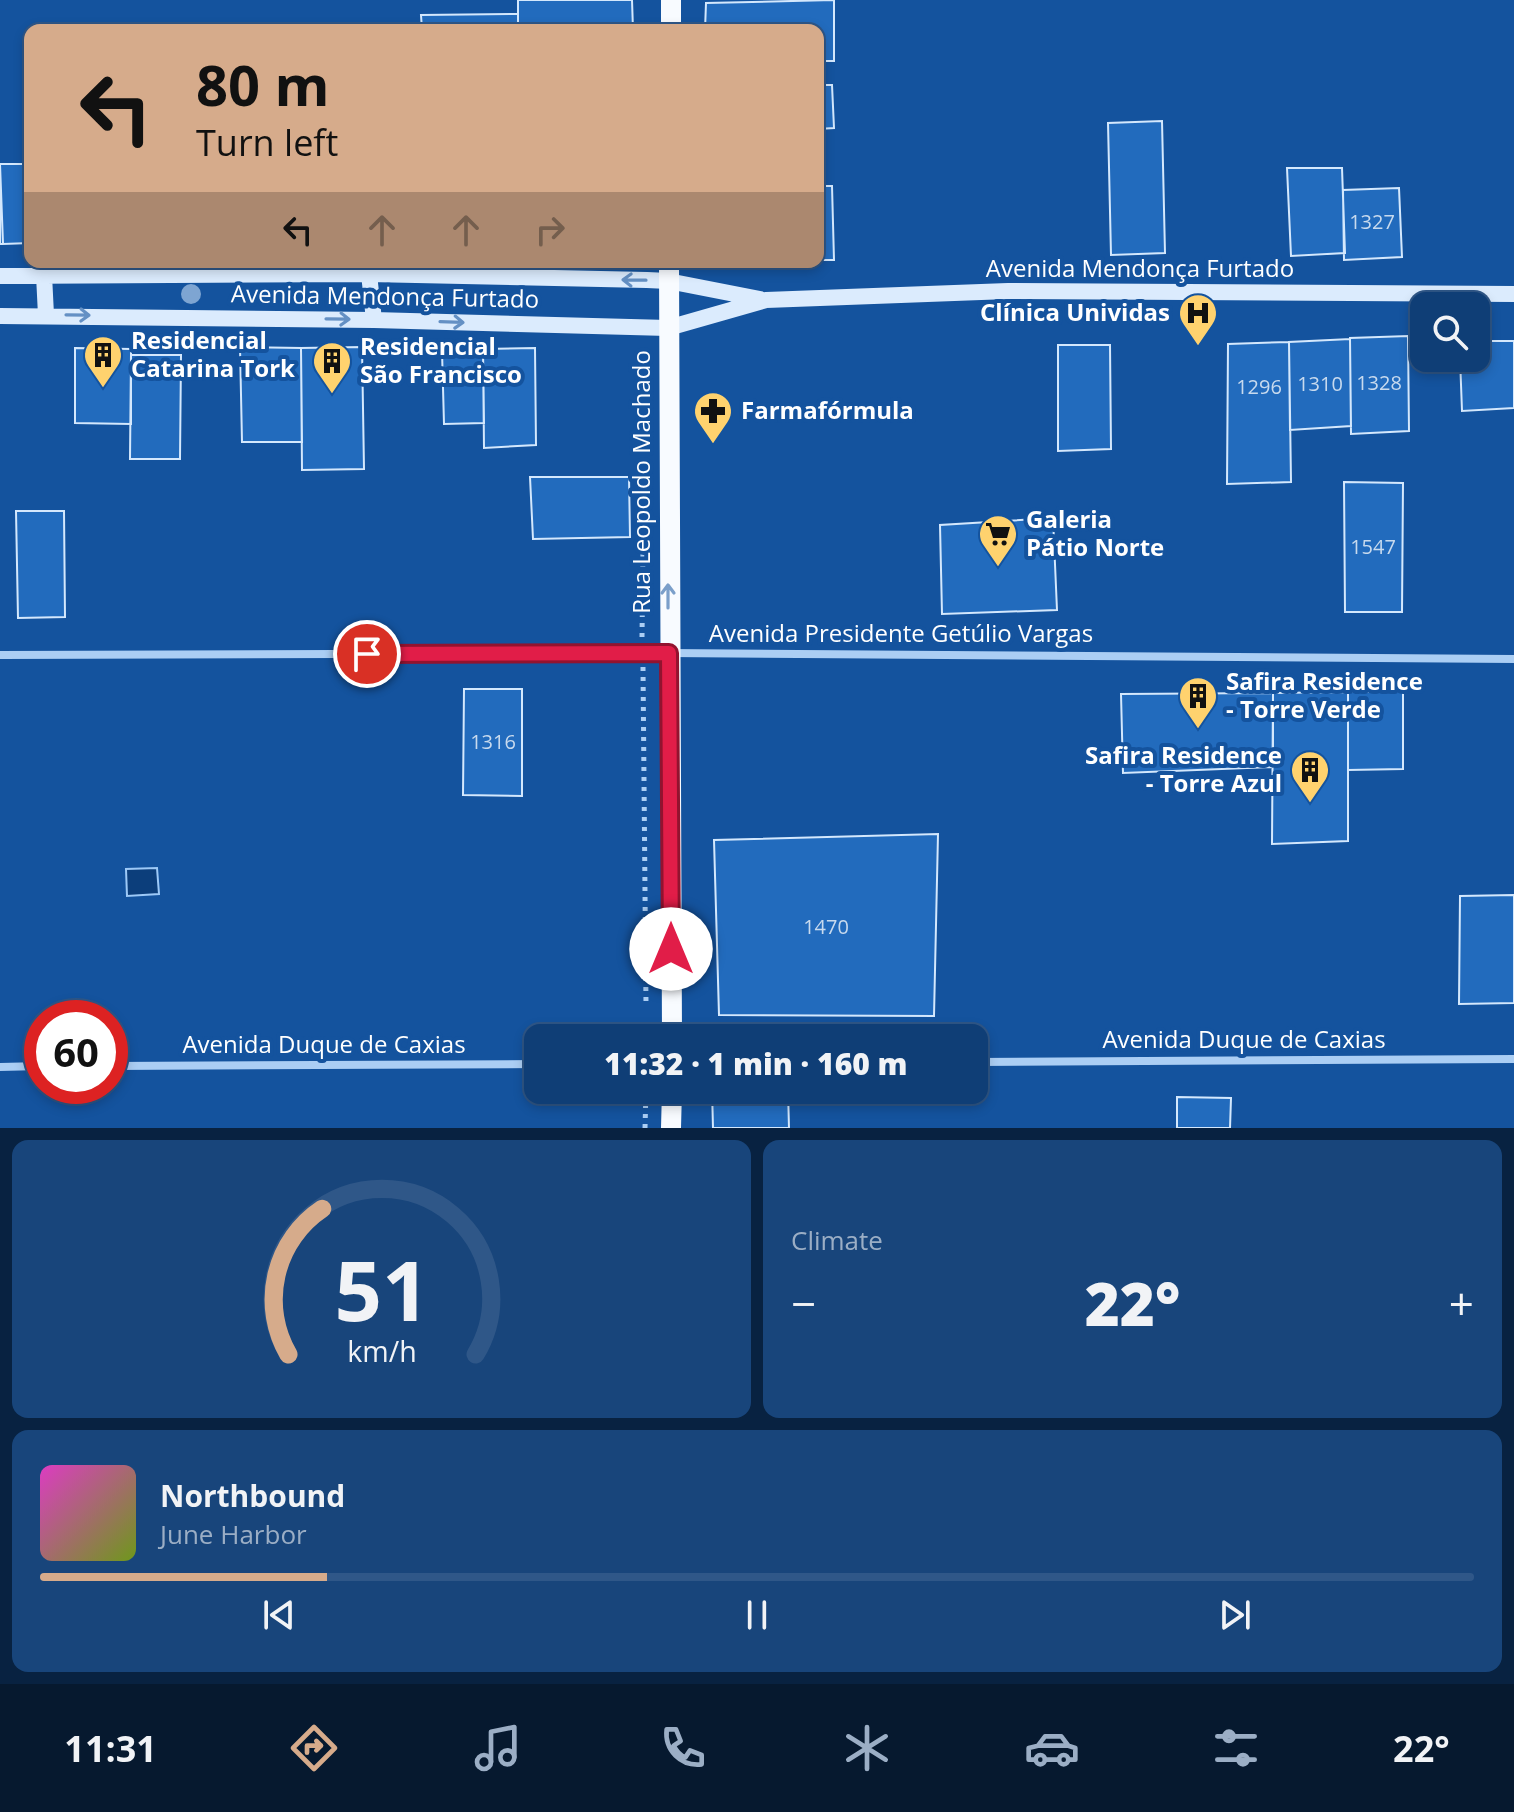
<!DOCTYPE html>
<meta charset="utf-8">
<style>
body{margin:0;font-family:"Open Sans",sans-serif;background:#18457b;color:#f1f3f6;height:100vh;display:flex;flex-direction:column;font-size:30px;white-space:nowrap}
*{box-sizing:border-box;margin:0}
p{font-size:26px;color:#9baec5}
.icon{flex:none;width:44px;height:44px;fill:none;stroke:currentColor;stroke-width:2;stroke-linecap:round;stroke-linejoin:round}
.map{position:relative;height:1128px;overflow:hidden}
.panel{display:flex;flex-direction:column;gap:12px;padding:12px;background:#082241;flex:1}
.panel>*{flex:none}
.guide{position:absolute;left:24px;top:24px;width:800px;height:244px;border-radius:16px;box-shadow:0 4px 12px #0003,0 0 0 2px #2f5788;background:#d6ab8b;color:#111;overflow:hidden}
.controls{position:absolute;left:1410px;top:292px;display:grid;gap:16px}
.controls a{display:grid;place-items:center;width:80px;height:80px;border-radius:16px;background:#0f3e76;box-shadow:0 4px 12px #0003,0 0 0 2px #2f5788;font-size:40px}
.speed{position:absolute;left:24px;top:1000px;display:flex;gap:16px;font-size:40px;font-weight:700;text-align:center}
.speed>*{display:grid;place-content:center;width:104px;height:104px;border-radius:50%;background:#0f3e76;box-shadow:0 4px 12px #0003,0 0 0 2px #2f5788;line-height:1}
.speed .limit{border:12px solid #d22;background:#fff;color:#111}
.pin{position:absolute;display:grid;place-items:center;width:68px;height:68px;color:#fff;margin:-34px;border:4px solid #fff;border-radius:50%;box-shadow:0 2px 8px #0007}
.me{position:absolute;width:88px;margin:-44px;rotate:0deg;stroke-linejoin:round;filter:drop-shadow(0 0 6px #0008)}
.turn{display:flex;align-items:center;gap:28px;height:168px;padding:0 40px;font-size:36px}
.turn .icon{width:104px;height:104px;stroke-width:2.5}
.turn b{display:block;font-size:56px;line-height:68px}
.lanes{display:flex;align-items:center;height:76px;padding:0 40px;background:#0003;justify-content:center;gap:40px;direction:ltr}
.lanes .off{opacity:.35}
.big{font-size:60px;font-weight:800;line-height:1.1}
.panel .widget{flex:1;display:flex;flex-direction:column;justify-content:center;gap:12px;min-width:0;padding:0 28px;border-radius:16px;background:#18457b}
.panel .dial{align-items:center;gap:0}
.dial svg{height:208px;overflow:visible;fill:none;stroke:#2f5788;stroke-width:7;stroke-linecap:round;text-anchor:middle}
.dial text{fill:#f1f3f6;stroke:none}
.song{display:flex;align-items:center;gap:24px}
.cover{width:96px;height:96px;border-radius:12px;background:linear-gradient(135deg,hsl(310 70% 55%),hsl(80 70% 35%))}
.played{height:8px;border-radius:4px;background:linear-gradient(90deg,#d6ab8b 20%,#2f5788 20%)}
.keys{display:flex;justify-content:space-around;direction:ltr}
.heat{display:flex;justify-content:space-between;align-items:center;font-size:44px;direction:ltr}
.panel .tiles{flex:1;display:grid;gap:12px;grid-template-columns:1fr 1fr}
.widget:last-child{grid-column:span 2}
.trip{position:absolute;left:524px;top:1024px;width:464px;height:80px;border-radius:16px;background:#0f3e76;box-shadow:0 4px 12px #0003,0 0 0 2px #2f5788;font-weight:800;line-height:80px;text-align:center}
.tab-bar{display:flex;height:128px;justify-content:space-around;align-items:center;background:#06192f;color:#9baec5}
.tab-bar .icon{width:56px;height:56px}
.tab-bar .active{color:#d6ab8b}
.tab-bar b{font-size:36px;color:#f1f3f6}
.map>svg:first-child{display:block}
.water{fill:#0c3e7b;stroke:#9dc9f7;stroke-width:2}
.building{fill:#226bbd;stroke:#d4e8fd;stroke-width:2}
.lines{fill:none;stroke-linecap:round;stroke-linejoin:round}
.path{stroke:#abcef4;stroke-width:5;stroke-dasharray:4 6;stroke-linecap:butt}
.street{stroke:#abcef4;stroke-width:8}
.secondary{stroke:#dbebfd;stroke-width:16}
.primary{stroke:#f8fbff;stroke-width:20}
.tree{fill:#7ea5d2}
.oneway{stroke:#6490c4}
.oneway2{stroke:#7b9fca}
.route-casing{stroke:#92132f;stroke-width:20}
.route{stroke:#e11d48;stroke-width:14}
.labels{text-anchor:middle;stroke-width:8;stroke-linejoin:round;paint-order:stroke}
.number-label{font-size:20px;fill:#c8daee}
.street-label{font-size:24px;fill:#fff;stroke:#14539e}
.poi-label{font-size:24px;font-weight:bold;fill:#fff;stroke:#14539e;text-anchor:start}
</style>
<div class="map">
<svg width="1514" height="1128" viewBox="0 0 1514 1128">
<rect width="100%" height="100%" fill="#14539e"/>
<path class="water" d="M157,868L159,894L127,896L126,869Z"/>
<path class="building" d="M518,0H632L633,30H518Z
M834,0V61H818V30H705L706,3Z
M518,14V30H422L421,15Z
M818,85H832L834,128L818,129Z
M1162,121L1165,253L1111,255L1108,123Z
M0,164H30V243L3,244Z
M1287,168H1342L1345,253L1291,256Z
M0,169L3,244H0Z
M818,186H832L834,260H818Z
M1399,188L1402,257L1344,260L1343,190Z
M1408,336L1409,431L1351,434L1350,338Z
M1350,339L1351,426L1290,430L1289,342Z
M1476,341H1514V408L1462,411L1460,358H1476Z
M1289,342L1291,482L1227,484L1228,344Z
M1058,345H1110L1111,449L1058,451Z
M240,347L301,348L302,442H242Z
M362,347L364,469L302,470L301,348Z
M75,348L131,349V424L75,423Z
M535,348L536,445L484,448L483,349Z
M483,349L484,423L444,424L442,351Z
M131,355H181L180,459H130Z
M530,477H629L630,537L533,539Z
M1344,482L1403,483L1402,612H1345Z
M16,511H64L65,617L18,618Z
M1053,518L1057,610L942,614L940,525Z
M464,689H522V796L463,795Z
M1403,691V769L1348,770V692Z
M1348,692V841L1272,844L1273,693Z
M1273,693V767L1123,773L1121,694Z
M938,834L934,1016L719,1015L714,840Z
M1514,895V1003L1459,1004L1460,896Z
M712,1090H788L789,1128H713Z
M1177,1097L1231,1098L1230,1128H1177Z"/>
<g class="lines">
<path class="path" d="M642,637L644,463
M643,667L646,1005
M645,1128L646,1090"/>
<path class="street" d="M0,655L669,653L1514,659
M974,1062L1514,1059
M110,1066L538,1064
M0,1067L42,1066"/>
<path class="secondary" d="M369,274L374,320
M44,275L46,315
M0,276L369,274L647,280L668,281L760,299
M0,316L374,320L668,328L766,300L1008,291L1514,294"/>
<path class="primary" d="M671,30V0
M669,262L672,1038
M671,1128L672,1090"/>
</g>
<circle class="tree" cx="191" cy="294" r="10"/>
<defs><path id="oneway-shaft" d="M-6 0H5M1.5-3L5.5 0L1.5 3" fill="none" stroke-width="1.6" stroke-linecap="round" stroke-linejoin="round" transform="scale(2)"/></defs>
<g class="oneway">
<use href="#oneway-shaft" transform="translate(634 280) rotate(-179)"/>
<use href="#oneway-shaft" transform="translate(78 315) rotate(1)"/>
<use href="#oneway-shaft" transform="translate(338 319) rotate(1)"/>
<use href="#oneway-shaft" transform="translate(452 322) rotate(2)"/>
</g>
<use class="oneway2" href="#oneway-shaft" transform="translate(668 596) rotate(-90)"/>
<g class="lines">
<defs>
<path id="route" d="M367,654L669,653L671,949"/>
</defs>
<use href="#route" class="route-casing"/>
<use href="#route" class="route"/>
</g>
<defs>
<symbol id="hospital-pin" viewBox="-11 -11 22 30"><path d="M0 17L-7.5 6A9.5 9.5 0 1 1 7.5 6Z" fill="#ffd26e" stroke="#14539e"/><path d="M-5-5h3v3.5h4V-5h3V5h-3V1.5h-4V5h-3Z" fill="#111"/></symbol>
<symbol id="building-pin" viewBox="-11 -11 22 30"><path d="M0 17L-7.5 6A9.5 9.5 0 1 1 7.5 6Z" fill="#ffd26e" stroke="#14539e"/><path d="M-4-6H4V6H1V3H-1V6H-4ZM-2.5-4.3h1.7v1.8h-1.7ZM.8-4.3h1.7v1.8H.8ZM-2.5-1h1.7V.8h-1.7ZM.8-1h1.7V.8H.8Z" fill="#111"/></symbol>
<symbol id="pharmacy-pin" viewBox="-11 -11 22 30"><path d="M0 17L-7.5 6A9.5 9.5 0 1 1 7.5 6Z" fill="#ffd26e" stroke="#14539e"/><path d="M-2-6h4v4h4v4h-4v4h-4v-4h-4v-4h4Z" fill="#111"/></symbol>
<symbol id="supermarket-pin" viewBox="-11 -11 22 30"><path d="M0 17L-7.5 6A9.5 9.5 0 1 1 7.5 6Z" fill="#ffd26e" stroke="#14539e"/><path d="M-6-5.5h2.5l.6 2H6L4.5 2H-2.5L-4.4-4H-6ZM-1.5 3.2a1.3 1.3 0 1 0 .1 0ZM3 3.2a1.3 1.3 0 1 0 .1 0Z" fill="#111"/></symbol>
</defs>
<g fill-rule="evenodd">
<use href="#hospital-pin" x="1176" y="291" width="44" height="60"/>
<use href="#building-pin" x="81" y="333" width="44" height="60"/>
<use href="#building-pin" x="310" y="339" width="44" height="60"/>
<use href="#pharmacy-pin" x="691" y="389" width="44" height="60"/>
<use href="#supermarket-pin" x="976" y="512" width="44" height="60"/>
<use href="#building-pin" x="1176" y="674" width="44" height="60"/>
<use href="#building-pin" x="1288" y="748" width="44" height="60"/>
</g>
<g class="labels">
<g class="number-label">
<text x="1372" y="229">1327</text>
<text x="1379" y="390">1328</text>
<text x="1320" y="391">1310</text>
<text x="1259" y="394">1296</text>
<text x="1373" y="554">1547</text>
<text x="493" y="749">1316</text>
<text x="826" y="934">1470</text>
</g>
<g class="street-label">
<text x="1140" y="277">Avenida Mendonça Furtado</text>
<text transform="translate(385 297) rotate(1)" y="8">Avenida Mendonça Furtado</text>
<text transform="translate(642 482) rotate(-90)" y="8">Rua Leopoldo Machado</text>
<text x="901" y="642">Avenida Presidente Getúlio Vargas</text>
<text x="1244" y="1048">Avenida Duque de Caxias</text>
<text x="324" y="1053">Avenida Duque de Caxias</text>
</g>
<g class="poi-label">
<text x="1170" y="321" text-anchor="end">Clínica Unividas</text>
<text x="131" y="349">Residencial<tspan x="131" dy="28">Catarina Tork</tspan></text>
<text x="360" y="355">Residencial<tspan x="360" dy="28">São Francisco</tspan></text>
<text x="741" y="419">Farmafórmula</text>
<text x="1026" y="528">Galeria<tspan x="1026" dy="28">Pátio Norte</tspan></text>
<text x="1226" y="690">Safira Residence<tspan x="1226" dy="28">- Torre Verde</tspan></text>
<text x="1282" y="764" text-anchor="end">Safira Residence<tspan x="1282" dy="28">- Torre Azul</tspan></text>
</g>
</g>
</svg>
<div class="controls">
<a><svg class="icon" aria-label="search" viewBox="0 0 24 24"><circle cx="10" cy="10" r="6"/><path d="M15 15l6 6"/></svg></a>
</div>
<div class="speed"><div class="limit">60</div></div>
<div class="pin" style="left:367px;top:654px;background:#d93025"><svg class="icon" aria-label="arrive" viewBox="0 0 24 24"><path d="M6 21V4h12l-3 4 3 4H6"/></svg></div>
<svg class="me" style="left:671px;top:949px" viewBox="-20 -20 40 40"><circle r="19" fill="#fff"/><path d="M0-13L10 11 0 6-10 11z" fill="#e11d48"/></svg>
<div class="trip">11:32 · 1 min · 160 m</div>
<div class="guide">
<div class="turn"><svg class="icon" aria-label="left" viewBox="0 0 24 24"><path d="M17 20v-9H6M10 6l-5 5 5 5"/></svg><div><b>80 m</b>Turn left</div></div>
<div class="lanes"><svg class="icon" aria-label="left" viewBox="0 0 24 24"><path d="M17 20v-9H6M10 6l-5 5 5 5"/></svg><svg class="icon off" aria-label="ahead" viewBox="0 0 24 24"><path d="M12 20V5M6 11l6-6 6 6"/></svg><svg class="icon off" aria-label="ahead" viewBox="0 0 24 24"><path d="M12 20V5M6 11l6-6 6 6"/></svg><svg class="icon off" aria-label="right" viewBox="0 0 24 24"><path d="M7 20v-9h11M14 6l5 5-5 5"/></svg></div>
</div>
</div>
<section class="panel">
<div class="tiles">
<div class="widget dial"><svg viewBox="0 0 100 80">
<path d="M14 69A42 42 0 1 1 86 69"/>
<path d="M14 69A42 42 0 0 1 27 13" stroke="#d6ab8b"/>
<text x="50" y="56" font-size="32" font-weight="700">51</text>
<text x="50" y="72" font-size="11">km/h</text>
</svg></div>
<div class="widget"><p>Climate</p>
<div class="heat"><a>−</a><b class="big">22°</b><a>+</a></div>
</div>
<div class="widget">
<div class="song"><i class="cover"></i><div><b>Northbound</b><p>June Harbor</p></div></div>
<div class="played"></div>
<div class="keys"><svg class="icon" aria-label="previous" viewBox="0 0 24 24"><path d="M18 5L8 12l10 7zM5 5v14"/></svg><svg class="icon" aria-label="pause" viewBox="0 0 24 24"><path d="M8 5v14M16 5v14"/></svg><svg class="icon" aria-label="next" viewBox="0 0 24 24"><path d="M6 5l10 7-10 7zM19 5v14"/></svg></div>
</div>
</div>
</section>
<nav class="tab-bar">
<b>11:31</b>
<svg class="icon active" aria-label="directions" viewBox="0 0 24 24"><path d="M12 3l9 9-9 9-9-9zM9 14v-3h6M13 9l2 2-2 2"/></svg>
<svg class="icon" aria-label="music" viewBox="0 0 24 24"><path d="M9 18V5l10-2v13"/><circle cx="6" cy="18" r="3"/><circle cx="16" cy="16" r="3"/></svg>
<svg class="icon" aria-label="phone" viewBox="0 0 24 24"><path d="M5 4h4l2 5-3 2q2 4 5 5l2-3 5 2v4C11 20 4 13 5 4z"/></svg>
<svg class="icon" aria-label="climate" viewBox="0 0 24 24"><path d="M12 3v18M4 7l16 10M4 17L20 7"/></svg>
<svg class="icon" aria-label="car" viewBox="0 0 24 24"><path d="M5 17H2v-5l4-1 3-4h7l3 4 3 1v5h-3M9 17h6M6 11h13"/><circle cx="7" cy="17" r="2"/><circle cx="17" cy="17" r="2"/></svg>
<svg class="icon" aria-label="filters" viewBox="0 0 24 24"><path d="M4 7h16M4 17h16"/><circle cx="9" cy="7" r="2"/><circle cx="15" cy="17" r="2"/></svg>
<b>22°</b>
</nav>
